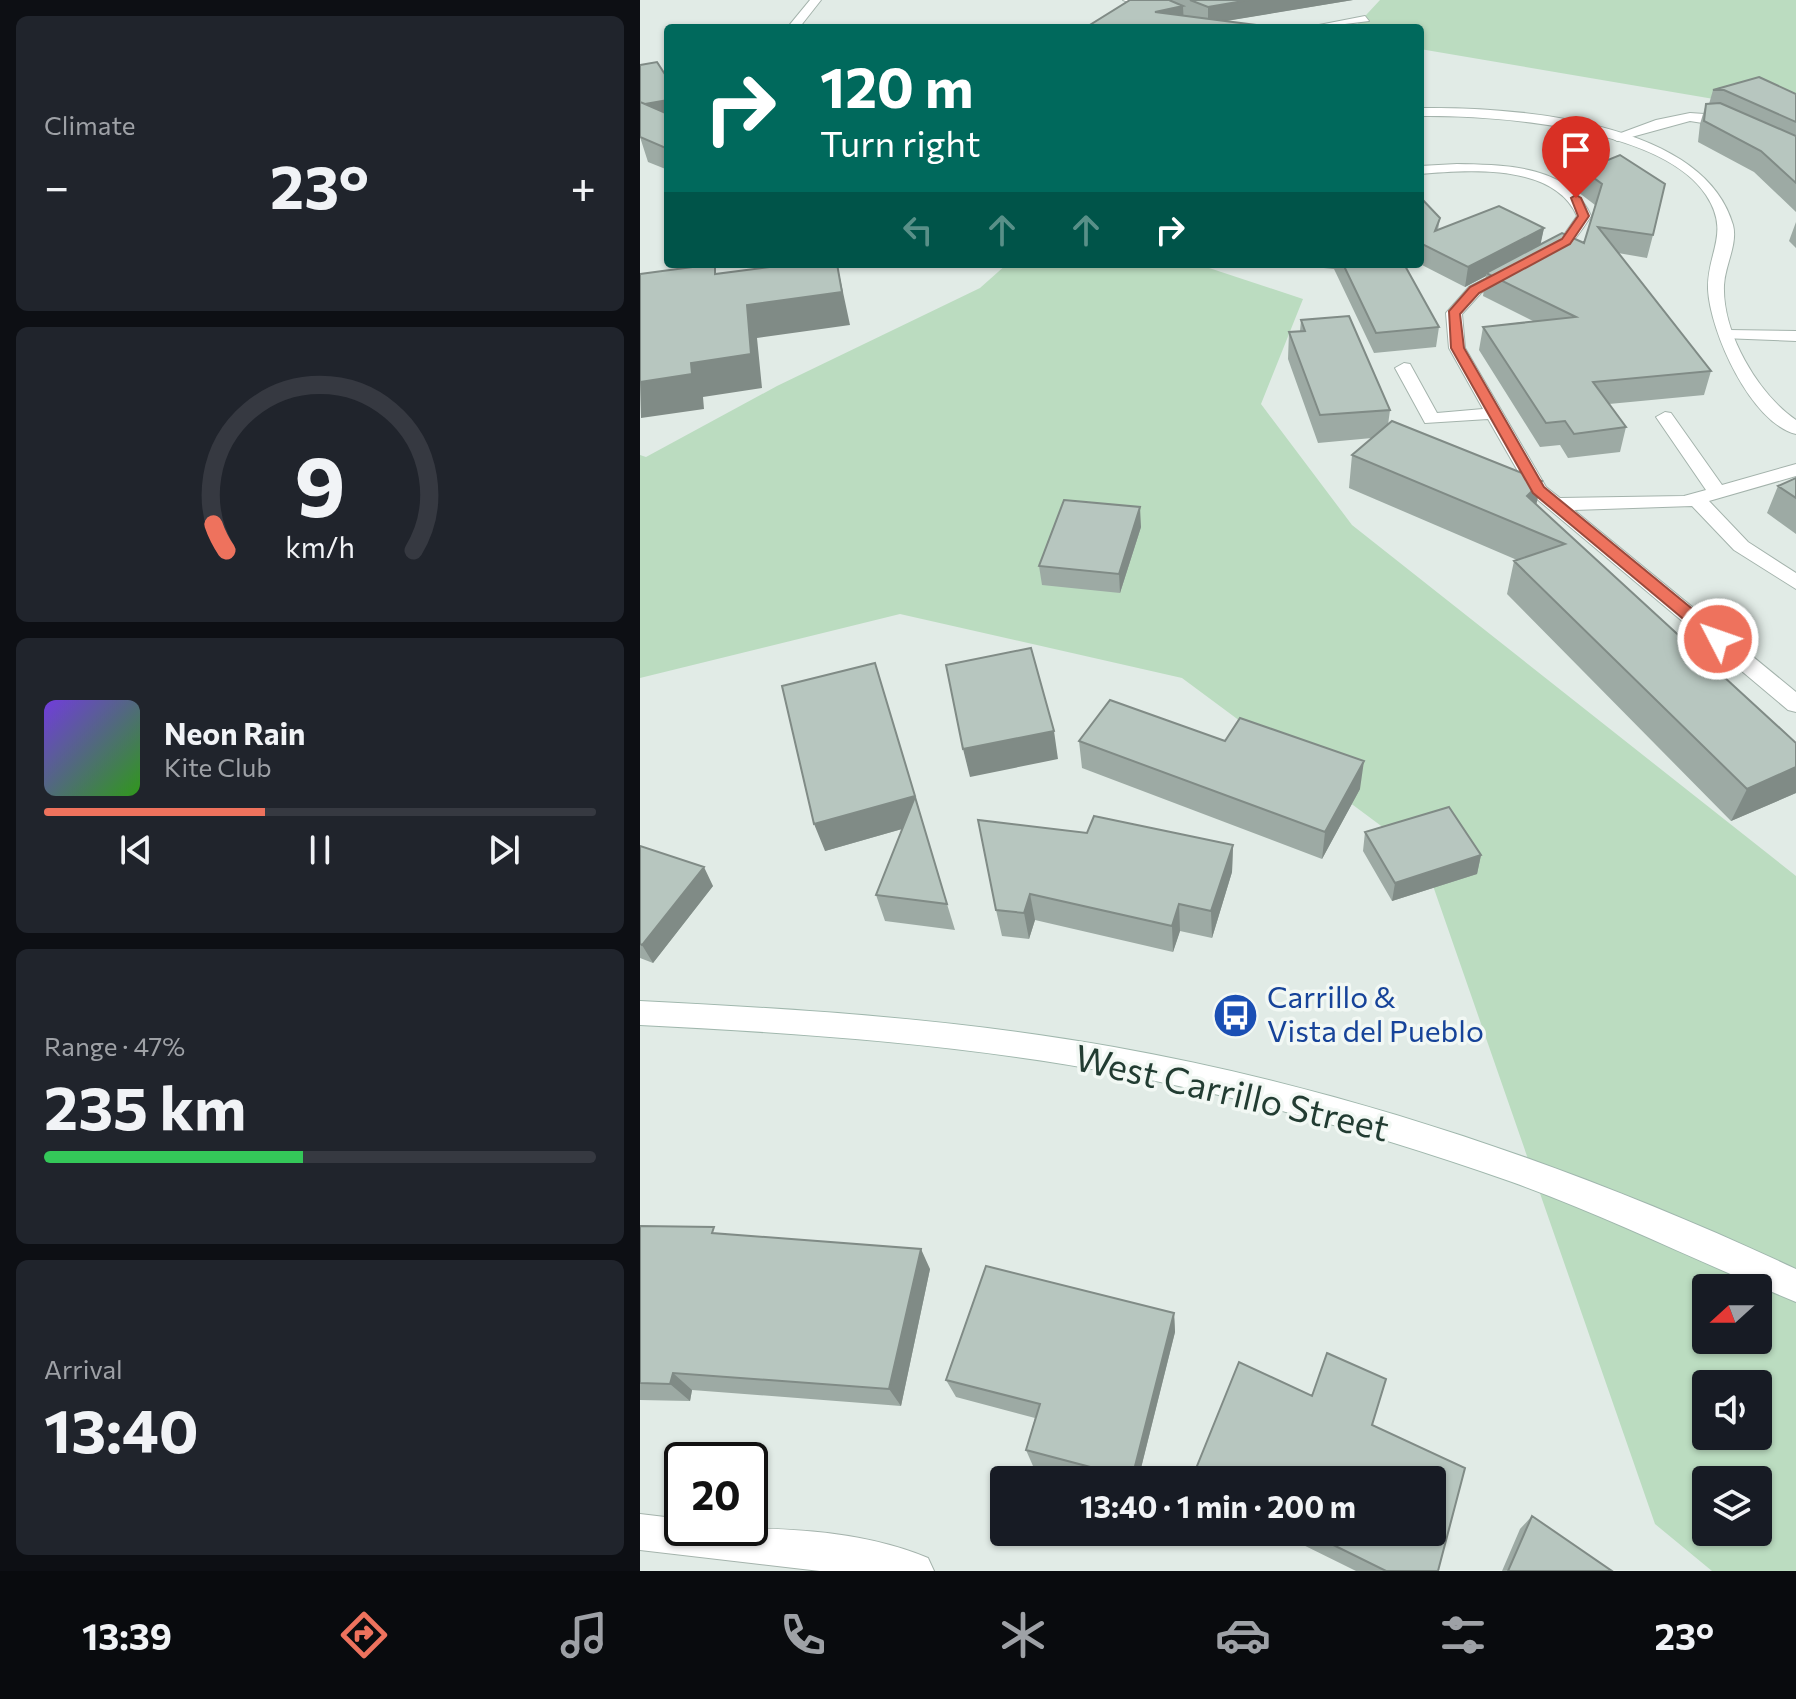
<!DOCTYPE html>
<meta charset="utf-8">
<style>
body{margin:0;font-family:Commissioner,sans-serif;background:#20242c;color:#f1f3f6;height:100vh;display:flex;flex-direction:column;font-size:30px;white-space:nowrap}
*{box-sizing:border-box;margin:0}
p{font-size:26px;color:#9ea1a6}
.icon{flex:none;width:44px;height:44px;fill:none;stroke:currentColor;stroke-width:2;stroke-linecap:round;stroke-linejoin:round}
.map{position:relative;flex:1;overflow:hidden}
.side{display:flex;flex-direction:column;gap:16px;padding:16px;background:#0d0f14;width:640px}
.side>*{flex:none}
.guide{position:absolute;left:24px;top:24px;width:760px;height:244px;border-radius:8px;box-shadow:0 2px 6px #0004;background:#00695c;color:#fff;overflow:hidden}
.needle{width:52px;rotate:249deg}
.controls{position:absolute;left:1052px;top:1274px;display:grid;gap:16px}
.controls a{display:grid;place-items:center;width:80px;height:80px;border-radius:8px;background:#171b24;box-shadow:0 2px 6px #0004;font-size:40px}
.speed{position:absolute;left:24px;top:1442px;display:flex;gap:16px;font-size:40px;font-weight:700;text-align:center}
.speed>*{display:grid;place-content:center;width:104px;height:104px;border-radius:50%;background:#171b24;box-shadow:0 2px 6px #0004;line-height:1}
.speed .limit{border:4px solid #111;border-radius:12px;background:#fff;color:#111}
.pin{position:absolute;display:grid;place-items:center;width:68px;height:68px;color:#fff;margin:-82px -34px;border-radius:50% 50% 50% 0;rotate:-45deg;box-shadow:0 0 8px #0007}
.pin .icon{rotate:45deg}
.me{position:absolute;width:88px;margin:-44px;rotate:311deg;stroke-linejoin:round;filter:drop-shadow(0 0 6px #0008)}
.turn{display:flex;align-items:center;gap:28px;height:168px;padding:0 24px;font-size:36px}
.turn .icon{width:104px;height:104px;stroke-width:2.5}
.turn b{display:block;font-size:56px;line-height:68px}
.lanes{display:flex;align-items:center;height:76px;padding:0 24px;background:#0003;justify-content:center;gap:40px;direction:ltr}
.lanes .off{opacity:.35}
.big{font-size:60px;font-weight:700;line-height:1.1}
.side .tile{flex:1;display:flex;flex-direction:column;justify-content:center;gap:12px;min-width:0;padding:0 28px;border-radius:12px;background:#20242c}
.side .dial{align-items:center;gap:0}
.dial svg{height:208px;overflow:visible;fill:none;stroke:#363941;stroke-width:7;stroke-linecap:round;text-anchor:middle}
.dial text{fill:#f1f3f6;stroke:none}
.song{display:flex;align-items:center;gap:24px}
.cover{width:96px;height:96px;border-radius:12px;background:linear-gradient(135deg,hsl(260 70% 55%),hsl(110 70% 35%))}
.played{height:8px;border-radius:4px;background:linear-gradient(90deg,#ee725d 40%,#363941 40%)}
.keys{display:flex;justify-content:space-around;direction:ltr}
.heat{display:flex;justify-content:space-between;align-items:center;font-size:44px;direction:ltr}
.charge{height:12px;border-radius:6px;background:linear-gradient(90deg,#34c759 47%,#363941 0)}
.trip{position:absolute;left:350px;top:1466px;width:456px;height:80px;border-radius:8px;background:#171b24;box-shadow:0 2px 6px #0004;font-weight:700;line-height:80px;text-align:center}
.tabs{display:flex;height:128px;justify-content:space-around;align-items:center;background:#090b0e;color:#9ea1a6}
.tabs .icon{width:56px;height:56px}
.tabs .current{color:#ee725d}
.tabs b{font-size:36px;color:#f1f3f6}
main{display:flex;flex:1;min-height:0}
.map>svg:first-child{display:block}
.green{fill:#bbdcc0;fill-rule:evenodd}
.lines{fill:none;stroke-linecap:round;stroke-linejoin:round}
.service-casing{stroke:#a4b3ac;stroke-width:2}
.minor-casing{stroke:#a4b3ac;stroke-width:2}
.secondary-casing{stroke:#a0b7ad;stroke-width:2}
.service{fill:#fff;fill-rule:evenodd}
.minor{fill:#fff;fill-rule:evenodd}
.secondary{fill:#fff;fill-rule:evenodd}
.wall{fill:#9daaa4}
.shaded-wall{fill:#808b86}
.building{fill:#b7c6bf;stroke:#808b86;stroke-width:2}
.route{fill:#ee725d;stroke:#9b4a3c;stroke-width:2}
.labels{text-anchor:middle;stroke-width:7;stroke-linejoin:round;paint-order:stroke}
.transit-label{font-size:30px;fill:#164399;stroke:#f2f8f4;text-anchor:start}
.near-street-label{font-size:36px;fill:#223c32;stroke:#f2f8f4}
</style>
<main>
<section class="side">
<div class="tile"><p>Climate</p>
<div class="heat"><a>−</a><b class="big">23°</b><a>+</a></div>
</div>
<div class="tile dial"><svg viewBox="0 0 100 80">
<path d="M14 69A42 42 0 1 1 86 69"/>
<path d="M14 69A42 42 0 0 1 9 59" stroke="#ee725d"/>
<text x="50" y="56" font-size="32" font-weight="700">9</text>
<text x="50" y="72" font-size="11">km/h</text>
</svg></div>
<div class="tile">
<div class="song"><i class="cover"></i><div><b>Neon Rain</b><p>Kite Club</p></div></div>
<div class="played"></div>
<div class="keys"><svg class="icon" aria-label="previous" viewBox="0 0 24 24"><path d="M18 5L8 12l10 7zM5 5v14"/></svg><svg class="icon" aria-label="pause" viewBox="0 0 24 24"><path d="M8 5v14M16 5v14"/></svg><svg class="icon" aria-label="next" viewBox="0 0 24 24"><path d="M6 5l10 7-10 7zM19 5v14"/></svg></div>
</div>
<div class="tile"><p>Range · 47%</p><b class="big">235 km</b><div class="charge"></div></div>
<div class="tile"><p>Arrival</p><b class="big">13:40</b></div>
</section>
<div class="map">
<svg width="1156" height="1571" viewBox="0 0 1156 1571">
<rect width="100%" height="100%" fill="#e1ebe6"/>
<path class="green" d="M740,0H1156V113L780,49V28H714Z
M367,264H557L663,299L621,404L712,525L1156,876V1571H1072L1015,1524L783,857L542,678L260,614L0,678V455L6,457L137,386L340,288ZM1066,1288H1118V1340H1066ZM1066,1384H1118V1436H1066ZM1066,1480H1118V1532H1066Z"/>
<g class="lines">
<defs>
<path id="service" d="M483,0H498L570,28H553Z
M1050,113L1079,115L1100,124L1094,128L1050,121L977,141L970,137L1016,120Z
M817,164C866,165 929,165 951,216C939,234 924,260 899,256V250L921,239L937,216C914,163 828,170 780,174V166Z
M872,265L880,270L877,273L841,293L822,314L825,348L906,487L920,498L1044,496L1066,490L1016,417L1025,412L1031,413L1082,485L1156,464V476L1069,501L1108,542L1156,573V589L1094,550L1052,506L934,510L1156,692V712L1148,710L891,494L848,419L785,423L755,368L764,363L770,364L797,413L843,409L809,348L806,313L829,287Z
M1088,330L1156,331V341L1082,338L1080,335Z"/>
<path id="minor" d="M170,0H181L159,28H147Z
M725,16L729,21L673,28L679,25Z
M780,108C870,107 1063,119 1093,225C1098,244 1085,265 1084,285C1082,333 1118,394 1156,420V434C1111,423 1070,332 1068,289C1067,252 1091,233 1066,195C1021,127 854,115 780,116Z
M0,1514L42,1519V1528C122,1528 211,1526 288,1558L294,1571H180L0,1550Z"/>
<path id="secondary" d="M0,1001C159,1009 318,1019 474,1047C709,1089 940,1168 1156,1269V1302C1061,1263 969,1217 872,1182C744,1137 609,1098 475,1073C319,1044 159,1033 0,1025Z"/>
</defs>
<use href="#service" class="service-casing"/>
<use href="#minor" class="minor-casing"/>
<use href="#secondary" class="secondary-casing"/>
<use href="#service" class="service"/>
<use href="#minor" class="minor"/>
<use href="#secondary" class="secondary"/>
</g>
<path class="wall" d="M490,0H713L585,21L616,25V28H445Z
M28,79V170L8,162L0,137Z
M1073,90L1156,94V212L1114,172L1058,142L1060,124L1066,104H1069Z
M980,155L1013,235L1007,258L978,253L1071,371L1064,395L969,404L986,427L980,452L928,458L920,445L900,447L839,350L843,327L893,321L843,296L846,276L825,287L780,264V197L800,218L798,230L904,228L900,244L944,243L955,205L938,192L943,170Z
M1156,222V248L1149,241Z
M643,264H764L799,327L796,347L734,353L694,269Z
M661,320L750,410L748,425L896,505L1156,743V793L1091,821L867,594L874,561L877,560L709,488L712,455L732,438L678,443L648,359L649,332L660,331Z
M1156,478V534L1127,513L1138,486Z
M501,527L480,593L402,585L399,566Z
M235,663L307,904L315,930L245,921L236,895L262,829L185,851Z
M439,741L720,789L682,859L442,768Z
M725,832L841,855L837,874L752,901L723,851Z
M447,833L593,845L592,872L572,938L540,931L533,952L395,920L389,939L362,936L356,910Z
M0,846L73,886L13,963L0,958Z
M0,1226L79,1234L290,1269L261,1406L52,1390L50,1401L0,1400Z
M534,1313L535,1332L498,1480H446L393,1466L386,1450L395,1418L316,1397L306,1380Z
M687,1353L746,1379L732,1425L825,1468L798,1571H716L637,1532H792V1480H553V1476L599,1362L672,1396Z
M892,1516L972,1571H862L880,1529Z"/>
<path class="shaded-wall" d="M609,0H713L568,24V7Z
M543,6L544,27L515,12Z
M28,100V117L0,105Z
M904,228L900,247L846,273V276L825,287L828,267Z
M197,264L210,325L117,338L122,388L63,397L64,409L1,418L0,382L51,363L107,305Z
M902,481L894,514L887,496Z
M500,507L501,527L480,593L479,574Z
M414,731L418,759L330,777L323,749Z
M724,761L720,789L682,859L685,832Z
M1156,767V793L1091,821L1107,789Z
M275,796L283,823L185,851L174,824Z
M593,845L592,872L572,938L571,911Z
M841,855L837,874L752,901L755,883Z
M64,867L73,886L13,963L2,945Z
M390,894L395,920L389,939L384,913Z
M539,904L540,931L533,952L532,926Z
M281,1249L290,1269L261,1406L249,1389Z
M534,1313L535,1332L498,1480H492Z
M33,1373L52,1390L50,1401L30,1384Z"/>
<path class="building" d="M490,0H529L543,6L515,12L616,25L612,28H445Z
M550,0H609L568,7Z
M17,62L28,79V100L5,104L0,102V65Z
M1119,77L1156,94V122L1084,90H1073Z
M0,102L28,114V149L0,137Z
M1080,103L1156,136V183L1121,151L1064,121L1066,104Z
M980,155L1025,184L1013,235L958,227L1071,371L953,382L986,427L934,434L925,421L906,423L843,327L936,317L846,273L922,233L944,243L962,184L943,170Z
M780,197L800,218L795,231L859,206L904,228L828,267L780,243Z
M75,264V274L152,264H197L202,292L107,305L111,354L51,363L52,374L0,382V274Z
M703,264H764L799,327L736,333Z
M709,316L750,410L680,415L649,332L665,331L661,320Z
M752,421L902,481L887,496L1156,743V767L1107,789L874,561L925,544L712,455Z
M1156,478V498L1138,486Z
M424,500L500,507L479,574L399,566Z
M391,648L414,731L323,749L306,665Z
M235,663L275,796L174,824L142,686Z
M470,700L585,741L600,718L724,761L685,832L439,741Z
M275,797L307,904L236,895Z
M809,807L841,855L755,883L725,832Z
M454,816L593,845L571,911L539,904L532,926L390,894L384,913L356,910L338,820L447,833Z
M0,846L64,867L2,945L0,944Z
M0,1226L74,1227L72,1233L281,1249L249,1389L33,1373L30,1384L0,1383Z
M346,1266L534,1313L492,1478L386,1450L400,1404L306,1380Z
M687,1353L746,1379L732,1425L825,1468L798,1571H746L667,1532H792V1480H561L553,1476L599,1362L672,1396Z
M892,1516L972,1571H868Z"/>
<path class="route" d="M936,195L941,198L949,216L930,244L839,293L820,314L824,348L904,487L1084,635V643H1072L893,493L811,348L809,311L830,287L922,239L938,216L931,198Z"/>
<defs>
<symbol id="bus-disc" viewBox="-11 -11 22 22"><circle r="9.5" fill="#1a4fb4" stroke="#f2f8f4"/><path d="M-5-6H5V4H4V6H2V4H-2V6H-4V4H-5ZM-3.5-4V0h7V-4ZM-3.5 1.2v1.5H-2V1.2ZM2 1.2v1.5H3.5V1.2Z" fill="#fff"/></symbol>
</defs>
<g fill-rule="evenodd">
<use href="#bus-disc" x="570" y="990" width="51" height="51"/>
</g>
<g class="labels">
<g class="transit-label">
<text x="627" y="1008">Carrillo &amp;<tspan x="627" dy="34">Vista del Pueblo</tspan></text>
</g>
<g class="near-street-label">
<text transform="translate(592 1093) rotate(13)" y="13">West Carrillo Street</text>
</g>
</g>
</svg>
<div class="controls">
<a><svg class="needle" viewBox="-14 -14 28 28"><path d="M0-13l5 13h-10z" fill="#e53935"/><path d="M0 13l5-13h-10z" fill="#9ea1a6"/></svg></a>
<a><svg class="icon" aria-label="sound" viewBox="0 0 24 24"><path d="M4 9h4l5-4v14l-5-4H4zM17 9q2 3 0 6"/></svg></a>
<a><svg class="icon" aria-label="layers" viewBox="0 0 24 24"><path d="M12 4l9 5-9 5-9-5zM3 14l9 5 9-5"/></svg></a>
</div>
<div class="speed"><div class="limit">20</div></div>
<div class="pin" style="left:936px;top:198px;background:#d93025"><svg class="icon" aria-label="arrive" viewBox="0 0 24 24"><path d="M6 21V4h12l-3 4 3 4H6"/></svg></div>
<svg class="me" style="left:1078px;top:639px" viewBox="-20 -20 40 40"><circle r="17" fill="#ee725d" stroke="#fff" stroke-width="3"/><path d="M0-11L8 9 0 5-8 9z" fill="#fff"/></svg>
<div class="trip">13:40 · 1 min · 200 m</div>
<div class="guide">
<div class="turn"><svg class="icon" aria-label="right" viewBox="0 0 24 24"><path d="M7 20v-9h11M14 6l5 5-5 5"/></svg><div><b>120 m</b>Turn right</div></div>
<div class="lanes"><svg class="icon off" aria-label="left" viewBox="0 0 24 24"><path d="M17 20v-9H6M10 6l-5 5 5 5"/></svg><svg class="icon off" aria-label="ahead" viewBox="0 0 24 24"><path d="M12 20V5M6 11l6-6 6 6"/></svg><svg class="icon off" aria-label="ahead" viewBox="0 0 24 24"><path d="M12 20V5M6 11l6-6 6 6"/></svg><svg class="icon" aria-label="right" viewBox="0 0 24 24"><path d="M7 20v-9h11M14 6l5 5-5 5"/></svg></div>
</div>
</div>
</main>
<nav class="tabs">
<b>13:39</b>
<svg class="icon current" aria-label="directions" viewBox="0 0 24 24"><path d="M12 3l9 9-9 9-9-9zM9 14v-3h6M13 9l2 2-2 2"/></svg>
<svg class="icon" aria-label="music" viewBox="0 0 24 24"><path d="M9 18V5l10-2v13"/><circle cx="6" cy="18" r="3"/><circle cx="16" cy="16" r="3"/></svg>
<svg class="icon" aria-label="phone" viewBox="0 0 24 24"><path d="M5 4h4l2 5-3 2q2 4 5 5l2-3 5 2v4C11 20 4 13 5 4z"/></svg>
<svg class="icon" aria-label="climate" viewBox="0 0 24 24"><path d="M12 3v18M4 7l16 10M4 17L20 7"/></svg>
<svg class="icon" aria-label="car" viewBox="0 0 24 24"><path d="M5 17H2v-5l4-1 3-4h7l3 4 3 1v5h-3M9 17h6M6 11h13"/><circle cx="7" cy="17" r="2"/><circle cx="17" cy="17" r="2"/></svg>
<svg class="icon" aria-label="filters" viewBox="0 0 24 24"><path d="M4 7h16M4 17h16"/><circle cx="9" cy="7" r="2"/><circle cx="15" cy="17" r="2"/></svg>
<b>23°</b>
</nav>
